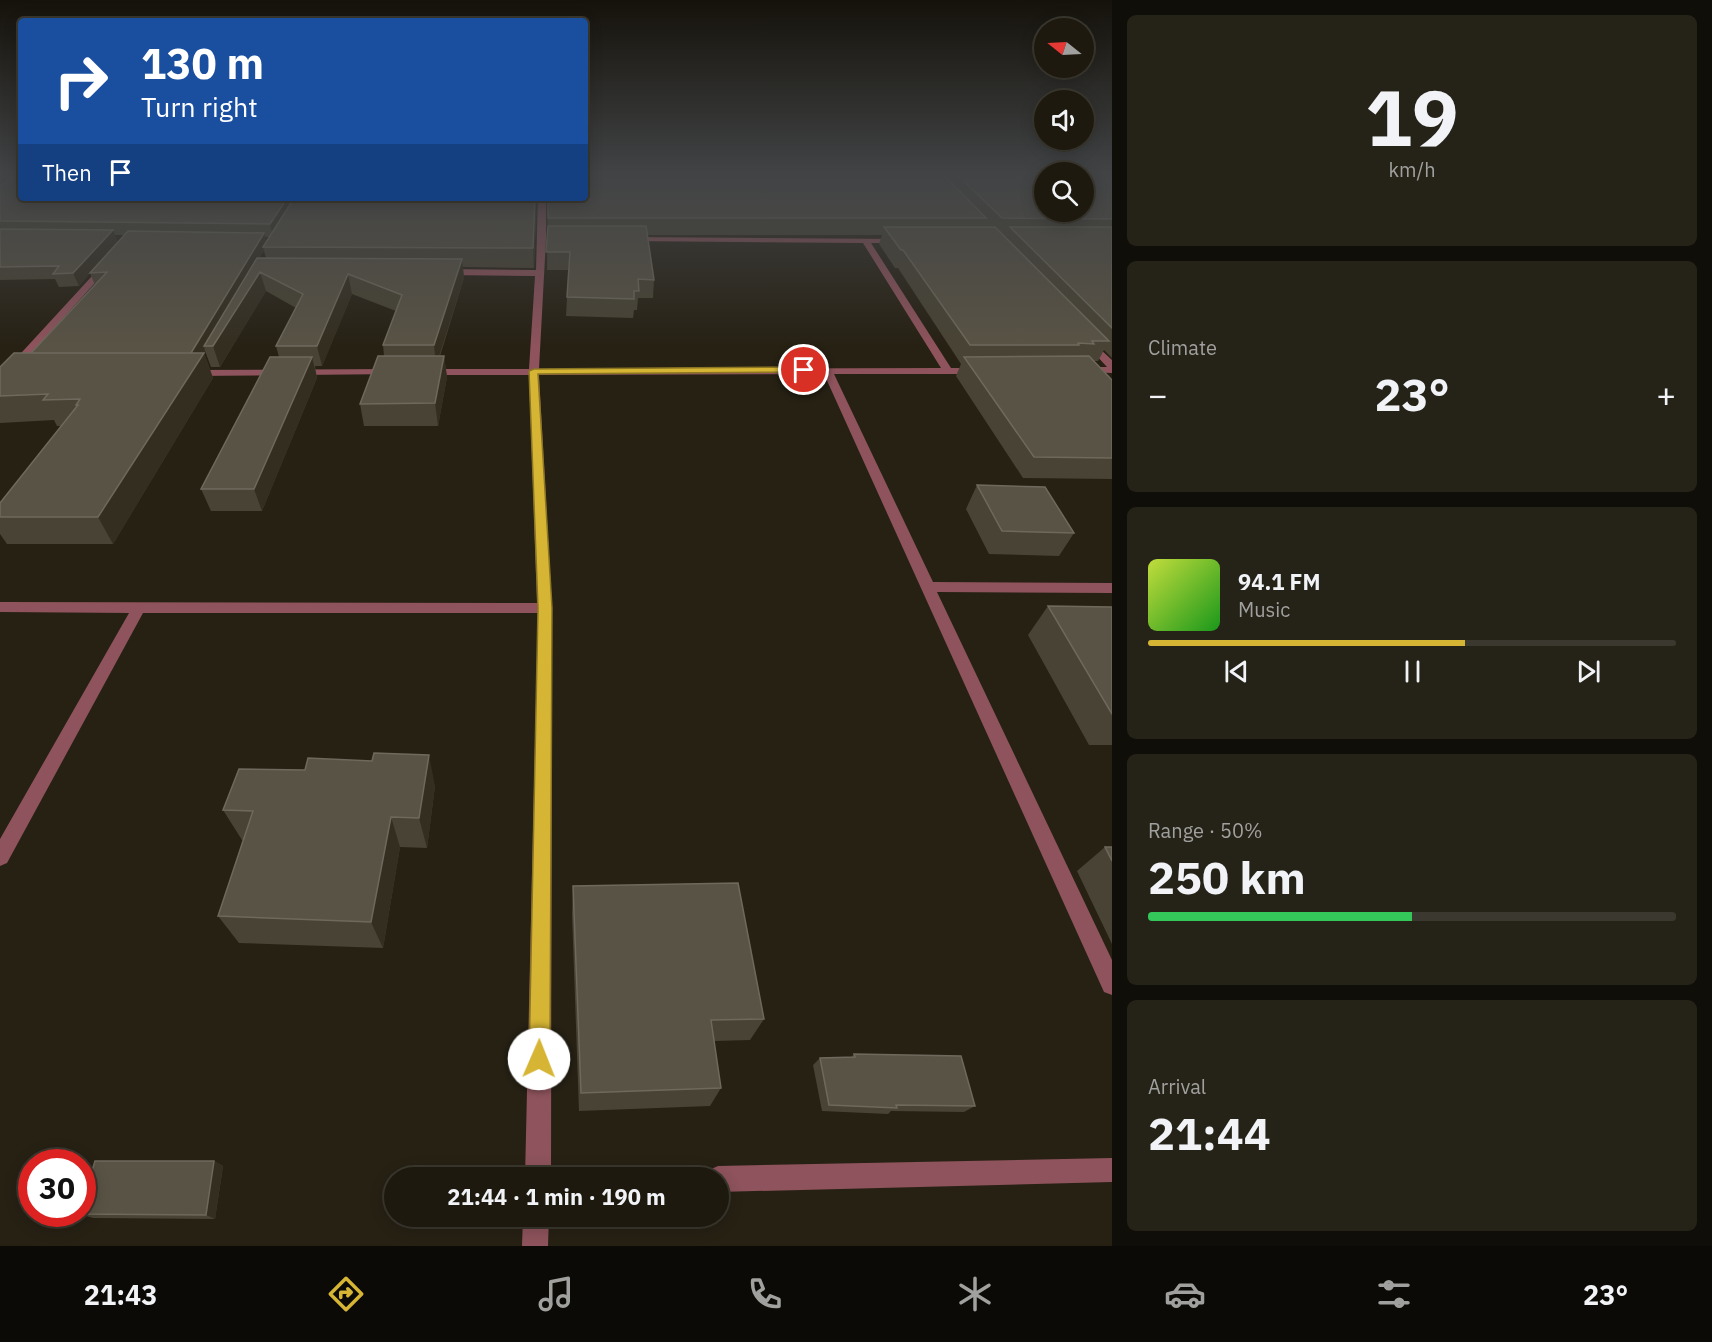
<!DOCTYPE html>
<meta charset="utf-8">
<style>
body{margin:0;font-family:"IBM Plex Sans",sans-serif;background:#252218;color:#f1f3f6;height:100vh;display:flex;flex-direction:column;font-size:22px;white-space:nowrap}
*{box-sizing:border-box;margin:0}
p{font-size:20px;color:#a0a09e}
.icon{flex:none;width:33px;height:33px;fill:none;stroke:currentColor;stroke-width:2;stroke-linecap:round;stroke-linejoin:round}
.map{position:relative;flex:1;overflow:hidden}
.sheet{display:flex;flex-direction:column;gap:15px;padding:15px;background:#100e08;width:600px}
.sheet>*{flex:none}
.guide{position:absolute;left:18px;top:18px;width:570px;height:183px;border-radius:6px;box-shadow:0 3px 15px #0003,0 0 0 2px #3b382f;background:#1a4fa0;color:#fff;overflow:hidden}
.needle{width:39px;rotate:288deg}
.fabs{position:absolute;left:1034px;top:18px;display:grid;gap:12px}
.fabs a{display:grid;place-items:center;width:60px;height:60px;border-radius:50%;background:#1d190f;box-shadow:0 3px 15px #0003,0 0 0 2px #3b382f;font-size:30px}
.speed{position:absolute;left:18px;top:1149px;display:flex;gap:12px;font-size:30px;font-weight:700;text-align:center}
.speed>*{display:grid;place-content:center;width:78px;height:78px;border-radius:50%;background:#1d190f;box-shadow:0 3px 15px #0003,0 0 0 2px #3b382f;line-height:1}
.speed .limit{border:9px solid #d22;background:#fff;color:#111}
.pin{position:absolute;display:grid;place-items:center;width:51px;height:51px;color:#fff;margin:-26px;border:3px solid #fff;border-radius:50%;box-shadow:0 2px 6px #0007}
.me{position:absolute;width:66px;margin:-33px;rotate:1deg;stroke-linejoin:round;filter:drop-shadow(0 0 4px #0008)}
.turn{display:flex;align-items:center;gap:21px;height:126px;padding:0 24px;font-size:27px}
.turn .icon{width:78px;height:78px;stroke-width:2.5}
.turn b{display:block;font-size:42px;line-height:51px}
.then{display:flex;align-items:center;height:57px;padding:0 24px;background:#0003;gap:12px;font-size:22px}
.big{font-size:45px;font-weight:800;line-height:1.1}
.sheet .widget{flex:1;display:flex;flex-direction:column;justify-content:center;gap:9px;min-width:0;padding:0 21px;border-radius:9px;background:#252218}
.sheet .dial{align-items:center;gap:0}
.dial b{font-size:78px;line-height:1}
.song{display:flex;align-items:center;gap:18px}
.cover{width:72px;height:72px;border-radius:9px;background:linear-gradient(135deg,hsl(70 70% 55%),hsl(120 70% 35%))}
.played{height:6px;border-radius:3px;background:linear-gradient(90deg,#d6b534 60%,#3b382f 60%)}
.keys{display:flex;justify-content:space-around;direction:ltr}
.heat{display:flex;justify-content:space-between;align-items:center;font-size:33px;direction:ltr}
.charge{height:9px;border-radius:4px;background:linear-gradient(90deg,#34c759 50%,#3b382f 0)}
.trip{position:absolute;left:384px;top:1167px;width:345px;height:60px;border-radius:30px;background:#1d190f;box-shadow:0 3px 15px #0003,0 0 0 2px #3b382f;font-weight:800;line-height:60px;text-align:center}
.tab-bar{display:flex;height:96px;justify-content:space-around;align-items:center;background:#0c0a06;color:#a0a09e}
.tab-bar .icon{width:42px;height:42px}
.tab-bar .on{color:#d6b534}
.tab-bar b{font-size:27px;color:#f1f3f6}
main{display:flex;flex:1;min-height:0}
.map>svg:first-child{display:block}
.lines{fill:none;stroke-linecap:round;stroke-linejoin:round}
.minor{fill:#8e535c;fill-rule:evenodd}
.wall{fill:#484334;fill-rule:evenodd}
.shaded-wall{fill:#342e20}
.building{fill:#595345;stroke:#6e695c;stroke-width:1.5;fill-rule:evenodd}
.route{fill:#d6b534;stroke:#8b7622;stroke-width:1.5}
</style>
<main>
<div class="map">
<svg width="1112" height="1246" viewBox="0 0 1112 1246">
<rect width="100%" height="100%" fill="#272114"/>
<g class="lines">
<path class="minor" d="M538,198H546V239L539,369L941,368L863,243L629,241L625,239L629,237L902,239V243H871L951,368H978L983,371L978,374H834L933,582L1112,583V593L937,592L1112,960V995L1104,992L824,374L539,375L552,608L551,1178H525L538,613H143L7,863L0,866V839L129,613L0,612V602L537,603L529,375H426L421,372L426,369H529L535,276L445,275L441,272L445,269L536,270Z
M104,263L111,265L4,384L0,385V376Z
M1087,337L1112,360V373L1079,372L1078,370L1083,367H1107L1082,340Z
M393,369L397,370V374L192,376L187,373L192,370Z
M1112,1158V1182L718,1192V1178H706L709,1170L718,1166Z
M523,1216H549L548,1246H522Z"/>
</g>
<path class="wall" d="M0,172H21V198H293L287,207L288,208L536,215L534,268L463,267L464,278L440,356H444L447,377L438,426H364L360,404L384,356L383,345L396,311L352,294L322,366H315L317,378L262,511H211L201,489L279,357L276,346L296,308L266,291L220,367H211L205,351L204,353L213,378L113,544H7L0,534V503L62,426H57L54,420L0,423V367L31,353L95,285L90,273L79,286L59,287L55,279L0,280ZM115,235H125L118,243ZM265,237H269L266,242ZM264,251L266,258H259Z
M585,172H1112V358L1104,350L1098,361H1094L1112,380V479L1023,478L956,376L961,364L898,268H895L879,244L882,235H647L654,280L653,298H638L637,310H634L633,318L566,316L567,297L569,270H547L548,198H585Z
M977,485L1074,533L1059,556L989,554L966,509Z
M1048,606L1112,607V745H1089L1028,635Z
M305,770L435,786L427,848L400,847L383,948L239,943L218,916L243,840H242L223,810Z
M1105,847H1112V944L1077,871Z
M573,886L764,1019L750,1040L714,1041L721,1088L710,1106L579,1111L572,914Z
M854,1054L975,1106L964,1112L891,1111L888,1114L822,1111L813,1065L820,1058L851,1057Z
M214,1161L223,1166L215,1219L93,1218L79,1214Z"/>
<path class="shaded-wall" d="M282,198H293L287,207L289,212L273,237L270,224Z
M535,198L536,215L534,268L533,248Z
M113,230L118,243L79,286L73,273Z
M264,233L267,245L263,247L264,251L208,346H204L205,351L199,361L204,353L213,378L113,544L98,517L191,353Z
M462,259L464,278L436,366L434,345Z
M260,272L266,291L220,367L213,346Z
M348,274L352,294L322,366L317,346Z
M444,356L447,377L438,426L435,403Z
M312,357L317,378L262,511L254,489Z
M429,755L435,786L427,848L419,818Z
M391,817L400,847L383,948L371,922Z
M214,1161L223,1166L215,1219L206,1215Z"/>
<path class="building" d="M0,172H21V198H282L281,199L286,200L270,224L0,221V186L14,177L0,176Z
M585,172H941L986,218H548V198H585Z
M954,172H1112V219L1002,218ZM1044,172H1083V212H1044Z
M294,198H535L533,248L263,247Z
M548,226H646L654,280L638,279L639,291H634V299L567,297L570,252H546Z
M884,227H995L1109,341H1092L1094,344L1078,343L1079,345H970L903,250H901Z
M1010,227H1112V328Z
M0,229L113,230L73,273L53,274L59,266L0,267Z
M128,231L264,233L191,353H31L107,272L90,273Z
M257,258L462,259L434,345H383L402,295L348,274L317,346H276L303,294L260,272L213,346H204Z
M14,353H204L98,517H0V503L78,405H76L80,399L43,400L48,394L0,396V367Z
M378,356H444L435,403L360,404Z
M1089,356L1112,380V458L1034,457L964,357Z
M270,357H312L254,489H201Z
M977,485L1045,487L1074,533L1002,531Z
M1048,606L1112,607V714Z
M374,753L429,755L419,818L391,817L371,922L218,916L253,811L223,810L239,769L305,770L308,758L372,761Z
M1105,847H1112V861Z
M738,883L764,1019L711,1020L721,1088L581,1093L573,886Z
M854,1054L961,1056L975,1106L896,1105L897,1108L829,1105L820,1058L855,1057Z
M95,1161H214L206,1215L79,1214H82V1203Z"/>
<linearGradient id="sky" x2="0" y2="1"><stop stop-color="#15120b"/><stop offset="0.5" stop-color="#414345"/><stop offset="1" stop-color="#414345" stop-opacity="0"/></linearGradient>
<rect width="1112" height="346" fill="url(#sky)"/>
<path class="route" d="M804,367L809,370L807,372L538,374L552,608L550,1059L547,1066L539,1069L532,1066L529,1059L538,608L529,371L534,369Z"/>
</svg>
<div class="fabs">
<a><svg class="needle" viewBox="-14 -14 28 28"><path d="M0-13l5 13h-10z" fill="#e53935"/><path d="M0 13l5-13h-10z" fill="#a0a09e"/></svg></a>
<a><svg class="icon" aria-label="sound" viewBox="0 0 24 24"><path d="M4 9h4l5-4v14l-5-4H4zM17 9q2 3 0 6"/></svg></a>
<a><svg class="icon" aria-label="search" viewBox="0 0 24 24"><circle cx="10" cy="10" r="6"/><path d="M15 15l6 6"/></svg></a>
</div>
<div class="speed"><div class="limit">30</div></div>
<div class="pin" style="left:804px;top:370px;background:#d93025"><svg class="icon" aria-label="arrive" viewBox="0 0 24 24"><path d="M6 21V4h12l-3 4 3 4H6"/></svg></div>
<svg class="me" style="left:539px;top:1059px" viewBox="-20 -20 40 40"><circle r="19" fill="#fff"/><path d="M0-13L10 11 0 6-10 11z" fill="#d6b534"/></svg>
<div class="trip">21:44 · 1 min · 190 m</div>
<div class="guide">
<div class="turn"><svg class="icon" aria-label="right" viewBox="0 0 24 24"><path d="M7 20v-9h11M14 6l5 5-5 5"/></svg><div><b>130 m</b>Turn right</div></div>
<div class="then">Then<svg class="icon" aria-label="arrive" viewBox="0 0 24 24"><path d="M6 21V4h12l-3 4 3 4H6"/></svg></div>
</div>
</div>
<section class="sheet">
<div class="widget dial"><b>19</b><p>km/h</p></div>
<div class="widget"><p>Climate</p>
<div class="heat"><a>−</a><b class="big">23°</b><a>+</a></div>
</div>
<div class="widget">
<div class="song"><i class="cover"></i><div><b>94.1 FM</b><p>Music</p></div></div>
<div class="played"></div>
<div class="keys"><svg class="icon" aria-label="previous" viewBox="0 0 24 24"><path d="M18 5L8 12l10 7zM5 5v14"/></svg><svg class="icon" aria-label="pause" viewBox="0 0 24 24"><path d="M8 5v14M16 5v14"/></svg><svg class="icon" aria-label="next" viewBox="0 0 24 24"><path d="M6 5l10 7-10 7zM19 5v14"/></svg></div>
</div>
<div class="widget"><p>Range · 50%</p><b class="big">250 km</b><div class="charge"></div></div>
<div class="widget"><p>Arrival</p><b class="big">21:44</b></div>
</section>
</main>
<nav class="tab-bar">
<b>21:43</b>
<svg class="icon on" aria-label="directions" viewBox="0 0 24 24"><path d="M12 3l9 9-9 9-9-9zM9 14v-3h6M13 9l2 2-2 2"/></svg>
<svg class="icon" aria-label="music" viewBox="0 0 24 24"><path d="M9 18V5l10-2v13"/><circle cx="6" cy="18" r="3"/><circle cx="16" cy="16" r="3"/></svg>
<svg class="icon" aria-label="phone" viewBox="0 0 24 24"><path d="M5 4h4l2 5-3 2q2 4 5 5l2-3 5 2v4C11 20 4 13 5 4z"/></svg>
<svg class="icon" aria-label="climate" viewBox="0 0 24 24"><path d="M12 3v18M4 7l16 10M4 17L20 7"/></svg>
<svg class="icon" aria-label="car" viewBox="0 0 24 24"><path d="M5 17H2v-5l4-1 3-4h7l3 4 3 1v5h-3M9 17h6M6 11h13"/><circle cx="7" cy="17" r="2"/><circle cx="17" cy="17" r="2"/></svg>
<svg class="icon" aria-label="filters" viewBox="0 0 24 24"><path d="M4 7h16M4 17h16"/><circle cx="9" cy="7" r="2"/><circle cx="15" cy="17" r="2"/></svg>
<b>23°</b>
</nav>
